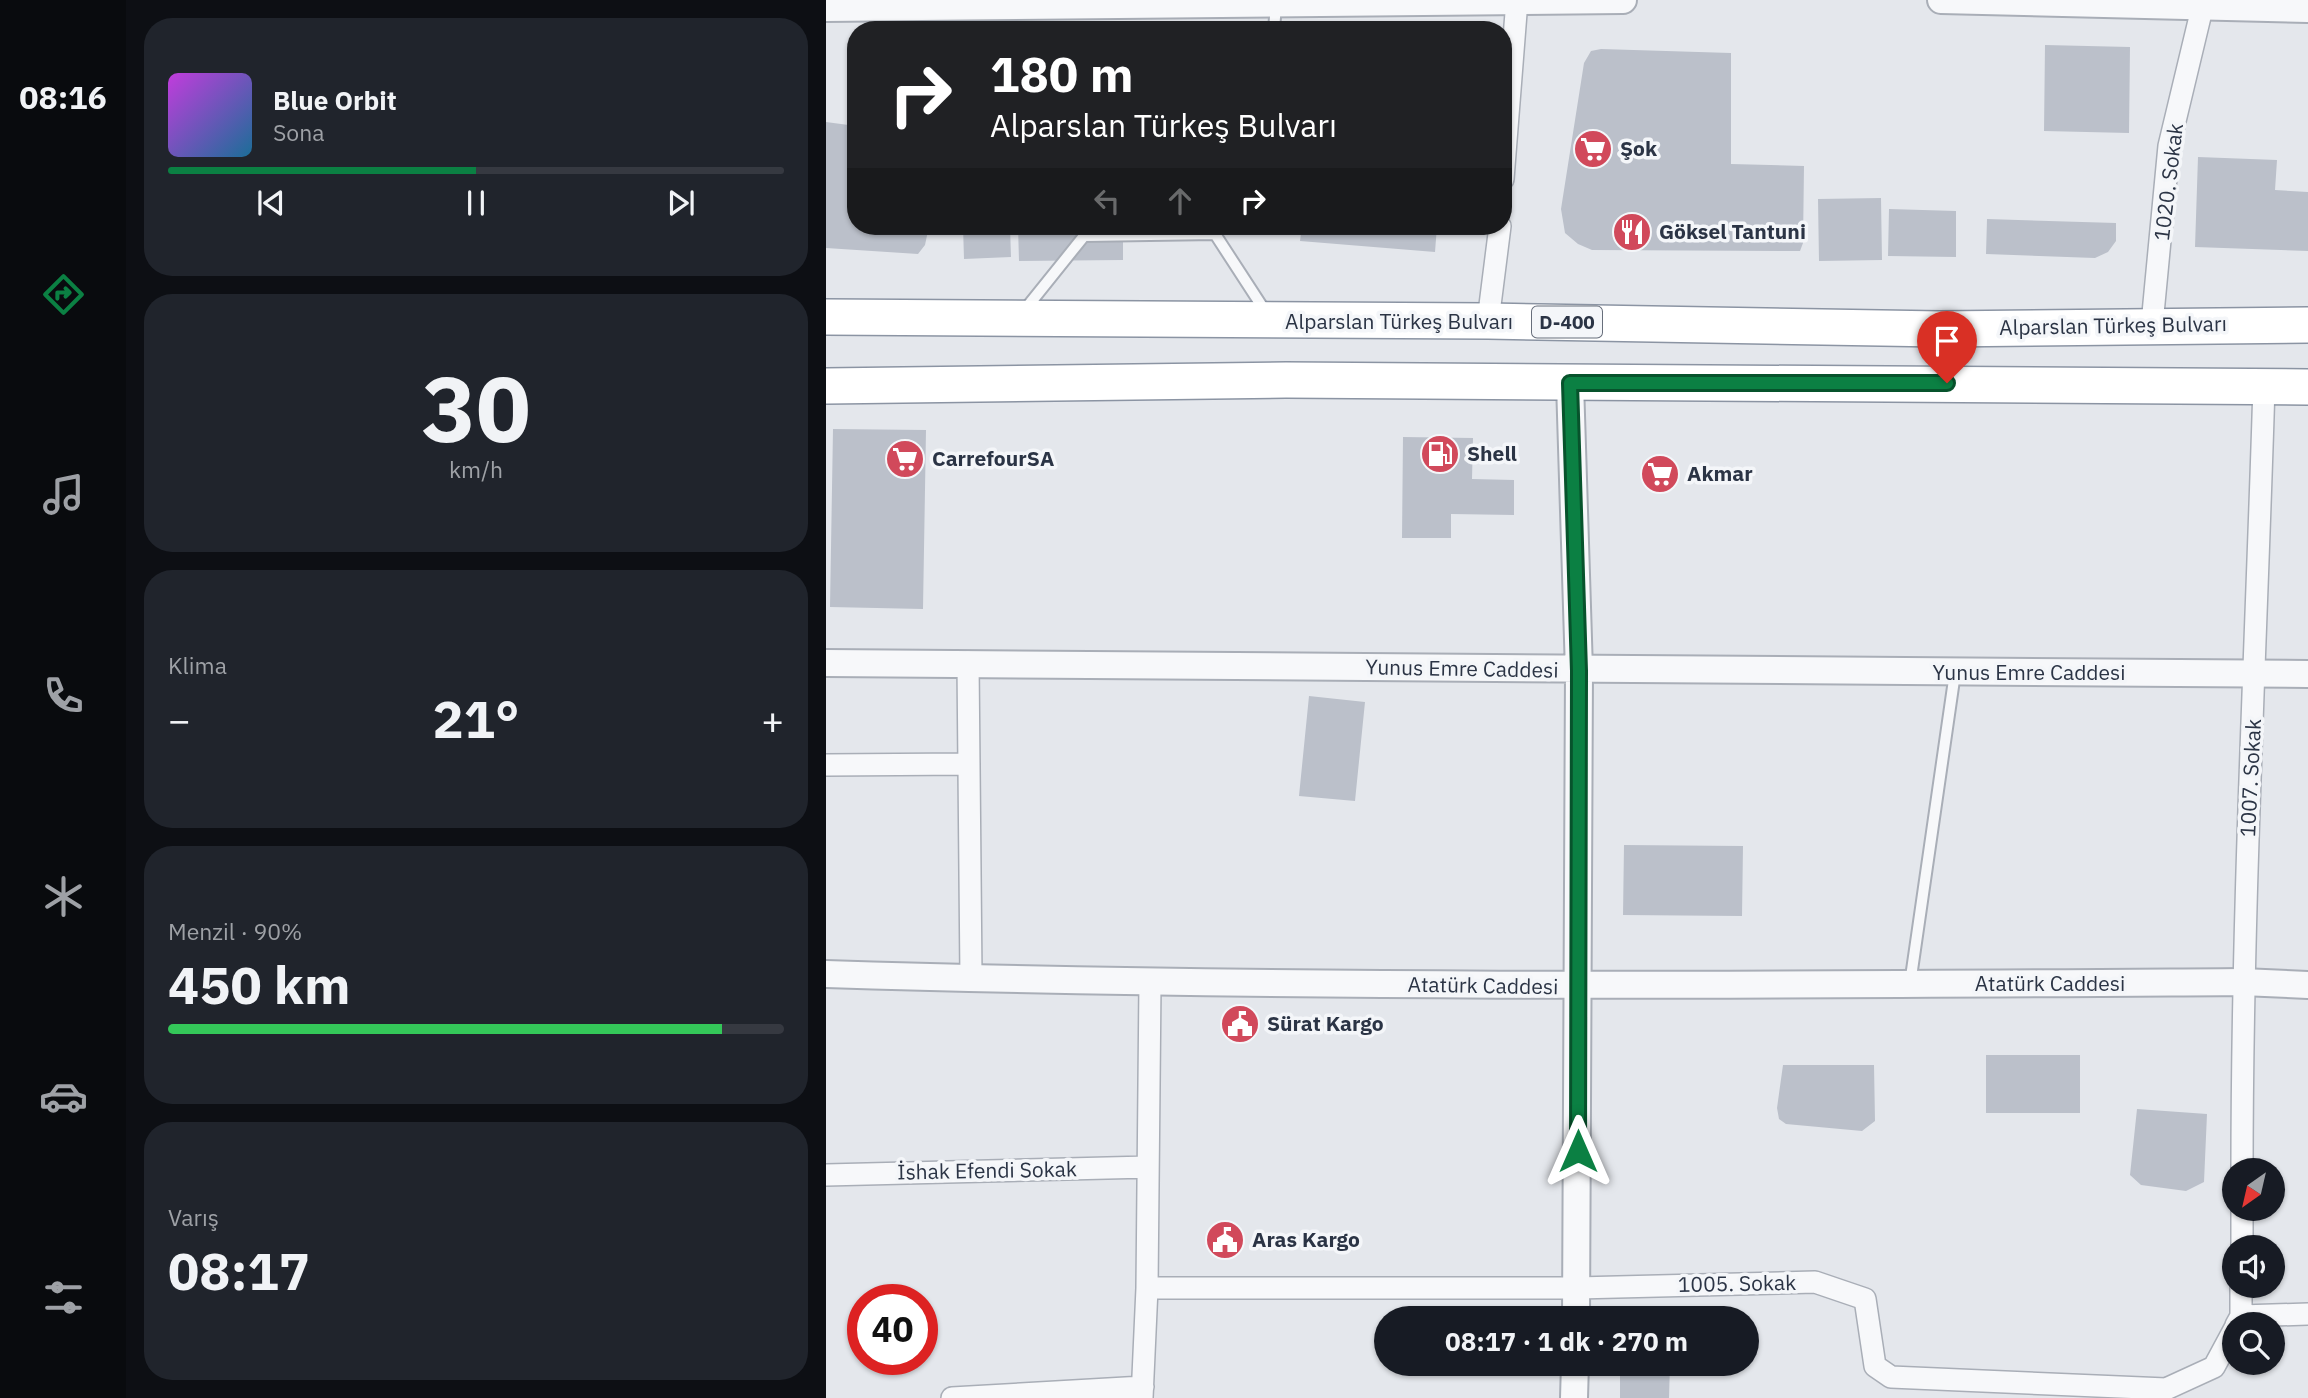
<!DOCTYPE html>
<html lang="tr">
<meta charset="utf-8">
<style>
body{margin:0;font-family:"IBM Plex Sans",sans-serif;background:#20242c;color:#f1f3f6;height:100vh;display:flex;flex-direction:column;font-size:26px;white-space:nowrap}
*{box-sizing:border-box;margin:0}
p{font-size:23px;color:#9ea1a6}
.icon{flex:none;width:38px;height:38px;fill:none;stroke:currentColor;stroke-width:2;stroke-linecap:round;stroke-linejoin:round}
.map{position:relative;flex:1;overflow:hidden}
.side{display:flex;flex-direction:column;gap:18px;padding:18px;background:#0d0f14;width:700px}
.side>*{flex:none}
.hud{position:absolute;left:21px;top:21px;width:665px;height:214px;border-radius:28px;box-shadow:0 2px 5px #0004;background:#202124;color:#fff;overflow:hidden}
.needle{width:46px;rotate:214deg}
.buttons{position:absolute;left:1396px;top:1158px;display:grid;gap:14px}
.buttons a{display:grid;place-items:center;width:63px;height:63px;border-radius:50%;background:#171b24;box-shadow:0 2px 5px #0004;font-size:35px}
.speed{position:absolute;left:21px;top:1284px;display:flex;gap:14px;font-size:35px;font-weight:700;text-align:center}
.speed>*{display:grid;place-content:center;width:91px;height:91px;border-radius:50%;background:#171b24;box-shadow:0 2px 5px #0004;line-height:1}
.speed .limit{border:10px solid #d22;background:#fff;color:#111}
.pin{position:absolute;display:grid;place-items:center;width:60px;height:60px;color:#fff;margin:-72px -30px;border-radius:50% 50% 50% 0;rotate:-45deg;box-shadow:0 0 7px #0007}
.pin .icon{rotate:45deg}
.me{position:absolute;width:77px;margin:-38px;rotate:0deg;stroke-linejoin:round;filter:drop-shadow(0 0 5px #0008)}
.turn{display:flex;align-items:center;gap:24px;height:147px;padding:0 28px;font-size:32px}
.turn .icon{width:91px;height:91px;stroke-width:2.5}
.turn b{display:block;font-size:49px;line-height:60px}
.lanes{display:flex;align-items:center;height:66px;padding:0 28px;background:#0003;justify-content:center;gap:35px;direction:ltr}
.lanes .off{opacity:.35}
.big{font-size:52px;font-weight:800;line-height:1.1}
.side .card{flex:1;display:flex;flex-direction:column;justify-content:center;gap:10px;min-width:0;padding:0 24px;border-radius:28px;background:#20242c}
.side .dial{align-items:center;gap:0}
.dial b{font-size:91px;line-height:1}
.song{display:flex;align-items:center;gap:21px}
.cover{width:84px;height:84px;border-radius:10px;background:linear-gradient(135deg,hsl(290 70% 55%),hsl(200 70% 35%))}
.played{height:7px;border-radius:4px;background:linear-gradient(90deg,#0b8043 50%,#363941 50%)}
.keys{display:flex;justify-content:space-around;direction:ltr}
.heat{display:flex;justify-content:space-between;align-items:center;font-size:38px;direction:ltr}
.charge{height:10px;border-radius:5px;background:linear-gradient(90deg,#34c759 90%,#363941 0)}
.trip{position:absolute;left:548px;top:1306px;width:385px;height:70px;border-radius:35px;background:#171b24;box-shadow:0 2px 5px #0004;font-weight:800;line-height:70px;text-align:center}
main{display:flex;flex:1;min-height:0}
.tab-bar{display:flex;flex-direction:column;width:126px;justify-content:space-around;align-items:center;background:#090b0e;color:#9ea1a6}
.tab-bar .icon{width:49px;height:49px}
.tab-bar .active{color:#0b8043}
.tab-bar b{font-size:32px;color:#f1f3f6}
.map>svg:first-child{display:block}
.building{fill:#bbc0ca}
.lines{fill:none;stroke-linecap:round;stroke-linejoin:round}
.service-casing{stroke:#a9aeb7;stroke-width:14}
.minor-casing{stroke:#a9aeb7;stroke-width:24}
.tertiary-casing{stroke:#a9aeb7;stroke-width:30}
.trunk-casing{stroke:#8b94a3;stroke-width:38}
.service{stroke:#f7f8fa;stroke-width:10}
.minor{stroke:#f7f8fa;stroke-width:21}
.tertiary{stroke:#f7f8fa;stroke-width:26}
.trunk{stroke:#fff;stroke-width:35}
.route-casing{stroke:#07532c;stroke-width:18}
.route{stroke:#0b8043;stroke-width:12}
.labels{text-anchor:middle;stroke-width:7;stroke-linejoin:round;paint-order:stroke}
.shield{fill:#f4f6f9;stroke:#676e7b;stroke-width:2}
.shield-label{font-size:19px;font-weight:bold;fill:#2b3445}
.poi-label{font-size:21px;font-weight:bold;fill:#2b3445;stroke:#f4f6f9;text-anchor:start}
.street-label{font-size:21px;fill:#2b3445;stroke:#f4f6f9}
</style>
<main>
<nav class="tab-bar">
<b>08:16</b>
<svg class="icon active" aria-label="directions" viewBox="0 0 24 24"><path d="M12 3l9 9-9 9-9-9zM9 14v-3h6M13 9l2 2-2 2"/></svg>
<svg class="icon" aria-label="music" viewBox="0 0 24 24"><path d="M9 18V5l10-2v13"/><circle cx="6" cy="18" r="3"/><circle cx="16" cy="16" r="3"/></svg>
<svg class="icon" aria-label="phone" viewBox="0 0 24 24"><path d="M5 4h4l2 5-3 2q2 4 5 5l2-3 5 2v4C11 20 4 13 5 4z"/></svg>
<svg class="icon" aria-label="climate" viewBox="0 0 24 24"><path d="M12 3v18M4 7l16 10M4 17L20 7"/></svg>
<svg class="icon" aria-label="car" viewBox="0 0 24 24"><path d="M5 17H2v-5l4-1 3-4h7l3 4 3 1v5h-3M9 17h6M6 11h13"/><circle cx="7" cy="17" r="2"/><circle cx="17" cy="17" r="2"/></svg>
<svg class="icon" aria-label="filters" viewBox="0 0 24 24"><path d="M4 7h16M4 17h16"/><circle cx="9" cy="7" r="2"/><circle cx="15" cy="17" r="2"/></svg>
</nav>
<section class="side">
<div class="card">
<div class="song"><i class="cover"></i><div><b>Blue Orbit</b><p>Sona</p></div></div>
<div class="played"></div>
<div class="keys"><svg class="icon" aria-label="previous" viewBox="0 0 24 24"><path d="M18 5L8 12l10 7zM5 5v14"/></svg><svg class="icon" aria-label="pause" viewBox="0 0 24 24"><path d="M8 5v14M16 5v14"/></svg><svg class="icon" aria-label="next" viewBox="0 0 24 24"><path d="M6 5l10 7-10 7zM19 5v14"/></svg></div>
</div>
<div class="card dial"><b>30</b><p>km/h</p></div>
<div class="card"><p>Klima</p>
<div class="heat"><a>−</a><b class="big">21°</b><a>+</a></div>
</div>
<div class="card"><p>Menzil · 90%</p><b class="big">450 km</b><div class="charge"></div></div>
<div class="card"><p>Varış</p><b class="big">08:17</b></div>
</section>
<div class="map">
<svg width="1482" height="1398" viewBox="0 0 1482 1398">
<rect width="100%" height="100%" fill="#e4e7ec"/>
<path class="building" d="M1219,45L1304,47L1303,133L1218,131Z
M775,49L905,53V164L978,166L977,243L974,251L766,250L752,244L739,233L735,209L758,63L765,51Z
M0,122L30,126V226H103L99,245L92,254L0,248Z
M1372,157L1451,160L1449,190L1482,192V251L1369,247Z
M1055,198L1056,260L993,261L992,199Z
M1063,209L1130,211V257L1062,256Z
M1161,219L1290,223V241L1282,252L1269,258L1160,254Z
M137,226H184L185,257L138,259Z
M192,226H297V260L193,261Z
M476,226H611L609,252L474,241Z
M7,429L100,430L97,609L4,607Z
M577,437L647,438L646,479L688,480V515L625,514V538H576Z
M483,696L539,702L529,801L473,796Z
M798,845L917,846L916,916L797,915Z
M1160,1055H1254V1113H1160Z
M957,1065H1048L1049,1121L1036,1131L960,1124L953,1119L951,1108Z
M1311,1109L1381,1114L1378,1182L1360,1191L1315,1185L1304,1175Z
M794,1363H844L843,1398H794Z"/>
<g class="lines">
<defs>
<path id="service" d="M448,30L450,4
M197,312L258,236L389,234L441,314
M1084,984L1129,673"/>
<path id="minor" d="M677,179L691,0
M662,321L674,226
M1326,324L1343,146L1378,0
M142,662L145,978
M0,765L143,764
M1416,1171C1416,909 1430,648 1438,386
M0,1175L322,1167
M1416,1248V1209
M321,1288H751L989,1282L1039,1299L1049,1366L1065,1377L1340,1389L1388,1367L1409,1328
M1415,1316V1286
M1410,1325L1415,1316L1482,1314
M126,1398L317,1387
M316,1398L321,1288L324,983"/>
<path id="tertiary" d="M1115,0L1482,9
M0,8L797,0
M744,383L753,671L750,1318
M0,663L1482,674
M0,974C472,989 944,985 1416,982L1482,985
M748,1398L749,1363"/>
<path id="trunk" d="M0,317L662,321L1114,329L1482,325
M0,386L460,380L1482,387"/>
</defs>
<use href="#service" class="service-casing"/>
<use href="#minor" class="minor-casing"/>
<use href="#tertiary" class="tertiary-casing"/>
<use href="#trunk" class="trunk-casing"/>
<use href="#service" class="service"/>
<use href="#minor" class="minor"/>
<use href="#tertiary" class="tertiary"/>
<use href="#trunk" class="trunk"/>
</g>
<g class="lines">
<defs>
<path id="route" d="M752,1151L753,671L744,383H1121"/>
</defs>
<use href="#route" class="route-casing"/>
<use href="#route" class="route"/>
</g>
<defs>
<symbol id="supermarket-disc" viewBox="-11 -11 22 22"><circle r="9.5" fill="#d1495b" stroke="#f4f6f9"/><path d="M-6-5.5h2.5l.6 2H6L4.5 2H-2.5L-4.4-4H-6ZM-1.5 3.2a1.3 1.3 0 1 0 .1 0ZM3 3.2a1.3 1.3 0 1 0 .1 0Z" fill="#fff"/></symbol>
<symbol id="restaurant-disc" viewBox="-11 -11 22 22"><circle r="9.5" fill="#d1495b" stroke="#f4f6f9"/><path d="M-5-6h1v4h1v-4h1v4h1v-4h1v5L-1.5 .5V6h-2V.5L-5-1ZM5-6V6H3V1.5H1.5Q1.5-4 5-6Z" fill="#fff"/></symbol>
<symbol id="fuel-disc" viewBox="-11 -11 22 22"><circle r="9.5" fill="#d1495b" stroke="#f4f6f9"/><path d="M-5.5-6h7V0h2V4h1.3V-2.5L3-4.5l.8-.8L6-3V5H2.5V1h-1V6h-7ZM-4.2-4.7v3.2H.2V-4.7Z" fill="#fff"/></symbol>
<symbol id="civic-disc" viewBox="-11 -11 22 22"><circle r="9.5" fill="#d1495b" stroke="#f4f6f9"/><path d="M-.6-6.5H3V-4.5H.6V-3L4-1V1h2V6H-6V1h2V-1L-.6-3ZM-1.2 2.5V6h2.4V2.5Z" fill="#fff"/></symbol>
</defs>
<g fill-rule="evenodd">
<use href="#supermarket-disc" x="745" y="127" width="44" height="44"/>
<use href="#restaurant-disc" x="784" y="210" width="44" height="44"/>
<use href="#fuel-disc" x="592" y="432" width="44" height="44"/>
<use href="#supermarket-disc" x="57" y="437" width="44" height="44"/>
<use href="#supermarket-disc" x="812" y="452" width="44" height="44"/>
<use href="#civic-disc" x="392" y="1002" width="44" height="44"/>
<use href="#civic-disc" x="377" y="1218" width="44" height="44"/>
</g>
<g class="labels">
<rect class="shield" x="706" y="306.5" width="70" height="31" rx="5"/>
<g class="shield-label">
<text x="741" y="329">D-400</text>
</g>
<g class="poi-label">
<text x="794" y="156">Şok</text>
<text x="833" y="239">Göksel Tantuni</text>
<text x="641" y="461">Shell</text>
<text x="106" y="466">CarrefourSA</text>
<text x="861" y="481">Akmar</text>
<text x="441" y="1031">Sürat Kargo</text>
<text x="426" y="1247">Aras Kargo</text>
</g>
<g class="street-label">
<text transform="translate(1343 182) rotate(-83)" y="7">1020. Sokak</text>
<text x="573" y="329">Alparslan Türkeş Bulvarı</text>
<text transform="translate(1287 326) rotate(-1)" y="7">Alparslan Türkeş Bulvarı</text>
<text transform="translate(636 669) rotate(1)" y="7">Yunus Emre Caddesi</text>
<text x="1203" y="680">Yunus Emre Caddesi</text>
<text transform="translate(1425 778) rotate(-87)" y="7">1007. Sokak</text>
<text x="1224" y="991">Atatürk Caddesi</text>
<text transform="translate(657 986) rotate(1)" y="7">Atatürk Caddesi</text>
<text transform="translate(161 1171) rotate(-1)" y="7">İshak Efendi Sokak</text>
<text transform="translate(911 1284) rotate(-1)" y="7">1005. Sokak</text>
</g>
</g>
</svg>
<div class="buttons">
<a><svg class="needle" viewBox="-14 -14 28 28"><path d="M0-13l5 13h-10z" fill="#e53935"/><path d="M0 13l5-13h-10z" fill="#9ea1a6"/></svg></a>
<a><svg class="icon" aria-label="sound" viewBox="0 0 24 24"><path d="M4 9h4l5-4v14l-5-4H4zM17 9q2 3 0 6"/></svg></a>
<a><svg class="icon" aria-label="search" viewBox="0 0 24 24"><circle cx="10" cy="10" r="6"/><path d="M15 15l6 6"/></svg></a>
</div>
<div class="speed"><div class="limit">40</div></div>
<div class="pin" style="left:1121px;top:383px;background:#d93025"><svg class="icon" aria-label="arrive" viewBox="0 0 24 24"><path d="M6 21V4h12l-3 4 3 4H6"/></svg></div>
<svg class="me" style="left:752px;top:1151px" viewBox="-20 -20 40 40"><path d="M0-17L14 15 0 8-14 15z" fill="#0b8043" stroke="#fff" stroke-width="4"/></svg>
<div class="trip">08:17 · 1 dk · 270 m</div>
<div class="hud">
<div class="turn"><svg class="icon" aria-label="right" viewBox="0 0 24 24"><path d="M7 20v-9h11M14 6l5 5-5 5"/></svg><div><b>180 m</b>Alparslan Türkeş Bulvarı</div></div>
<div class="lanes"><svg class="icon off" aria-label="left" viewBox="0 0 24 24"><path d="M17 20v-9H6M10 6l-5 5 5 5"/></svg><svg class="icon off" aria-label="ahead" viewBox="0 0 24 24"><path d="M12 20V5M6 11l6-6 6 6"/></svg><svg class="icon" aria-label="right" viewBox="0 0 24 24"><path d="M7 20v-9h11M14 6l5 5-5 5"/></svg></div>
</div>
</div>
</main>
